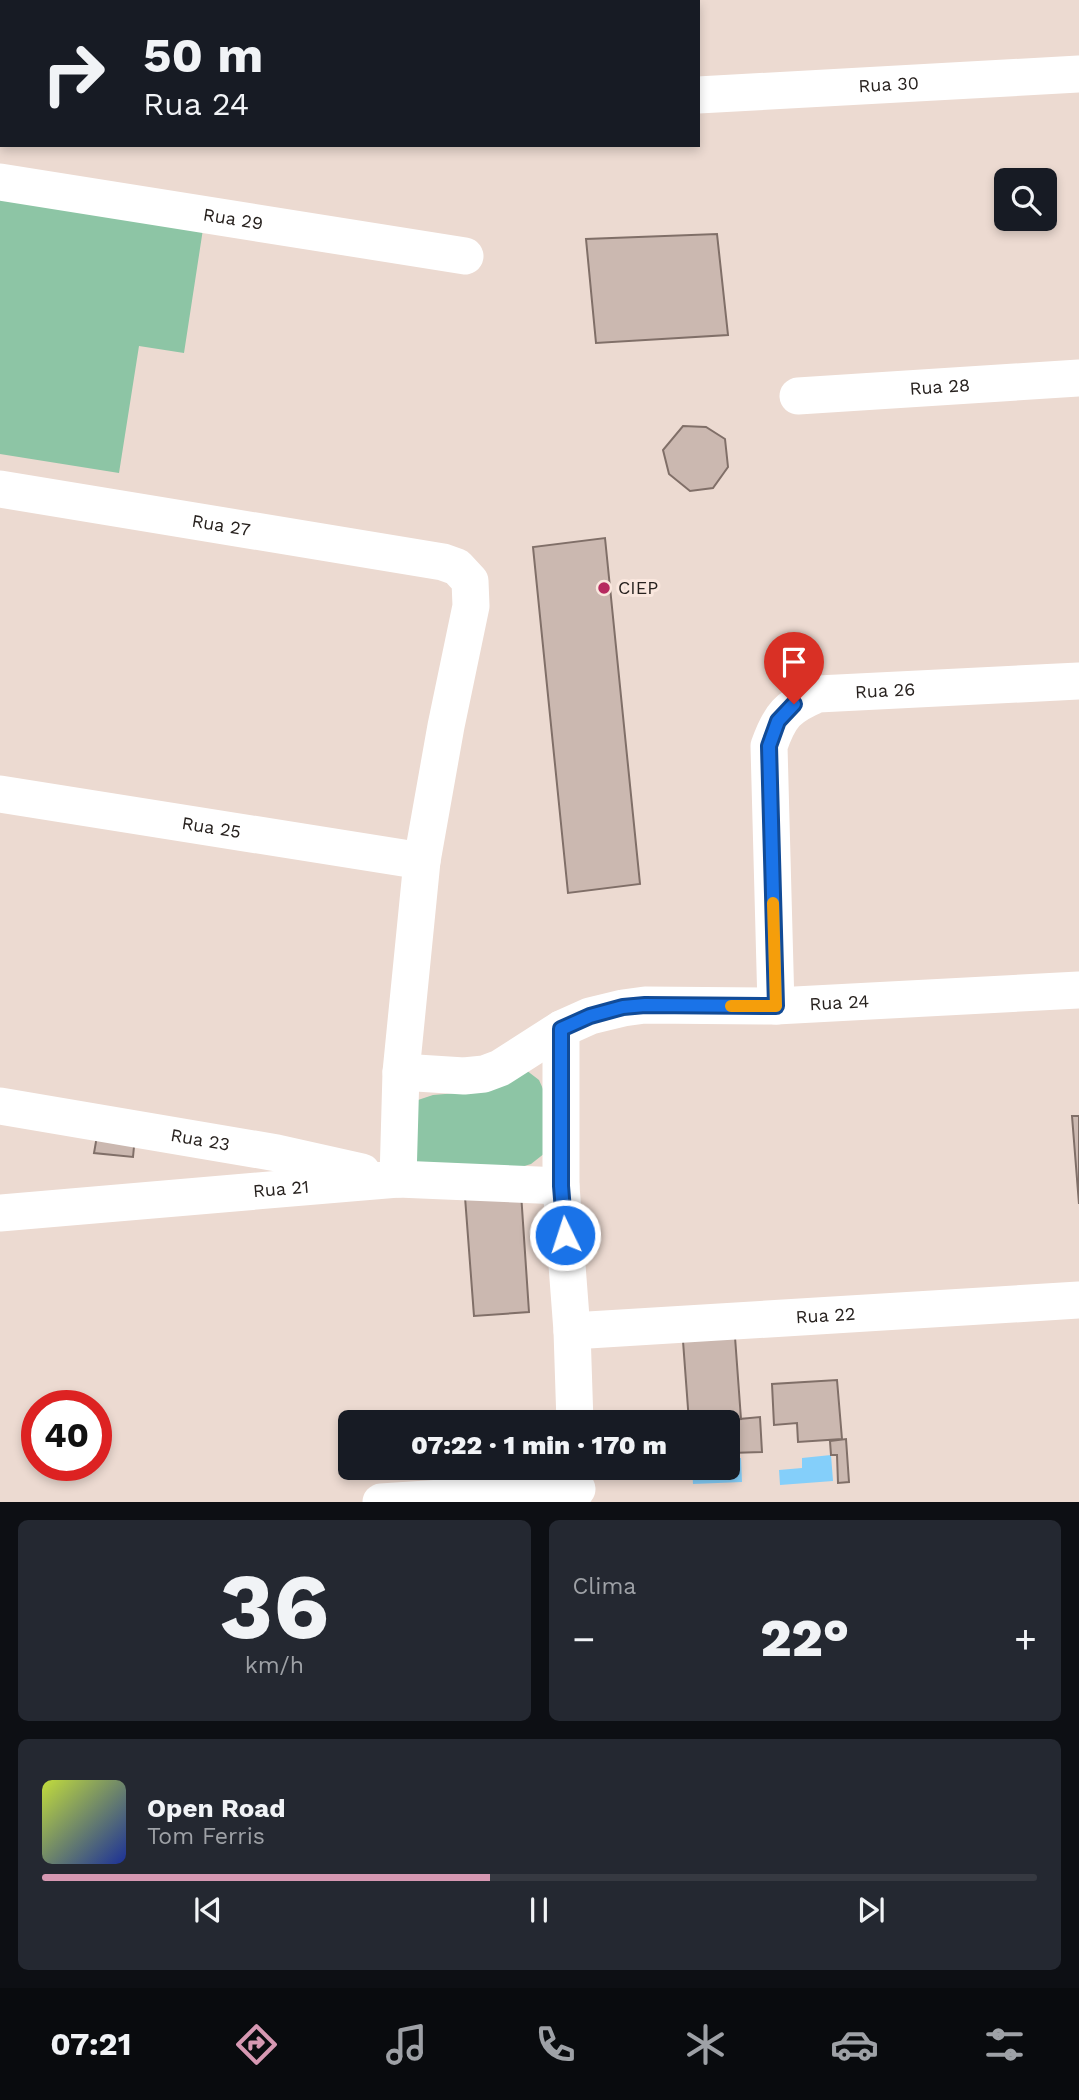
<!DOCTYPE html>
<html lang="pt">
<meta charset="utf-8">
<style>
body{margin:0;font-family:"Work Sans",sans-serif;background:#242831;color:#f1f3f6;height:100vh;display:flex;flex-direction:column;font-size:26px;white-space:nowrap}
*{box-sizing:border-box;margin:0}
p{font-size:23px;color:#9ea1a6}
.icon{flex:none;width:38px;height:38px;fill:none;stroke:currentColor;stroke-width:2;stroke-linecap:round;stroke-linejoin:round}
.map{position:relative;height:1502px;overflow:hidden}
.details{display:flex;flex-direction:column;gap:18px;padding:18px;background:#0d0f14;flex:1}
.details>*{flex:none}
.banner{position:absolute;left:0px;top:0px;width:700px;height:147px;box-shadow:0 4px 10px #0003;background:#171b24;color:#f1f3f6;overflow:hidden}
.buttons{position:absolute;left:994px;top:168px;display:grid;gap:14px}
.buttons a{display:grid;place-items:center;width:63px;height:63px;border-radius:10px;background:#171b24;box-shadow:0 4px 10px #0003;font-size:35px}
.speed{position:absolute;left:21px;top:1390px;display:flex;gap:14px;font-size:35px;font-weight:700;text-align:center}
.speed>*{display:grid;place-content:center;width:91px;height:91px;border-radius:50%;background:#171b24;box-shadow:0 4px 10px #0003;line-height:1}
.speed .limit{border:10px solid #d22;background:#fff;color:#111}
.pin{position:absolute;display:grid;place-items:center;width:60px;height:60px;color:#fff;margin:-72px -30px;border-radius:50% 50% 50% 0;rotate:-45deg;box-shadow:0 0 7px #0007}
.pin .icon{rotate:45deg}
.me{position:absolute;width:77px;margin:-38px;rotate:356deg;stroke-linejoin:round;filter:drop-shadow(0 0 5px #0008)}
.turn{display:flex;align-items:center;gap:24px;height:147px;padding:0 28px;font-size:32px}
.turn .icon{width:91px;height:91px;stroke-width:2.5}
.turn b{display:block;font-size:49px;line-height:60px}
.big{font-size:52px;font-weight:800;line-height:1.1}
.details .card{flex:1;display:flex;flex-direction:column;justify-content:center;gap:10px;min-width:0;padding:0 24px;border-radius:10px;background:#242831}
.details .dial{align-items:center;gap:0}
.dial b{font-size:91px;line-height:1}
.song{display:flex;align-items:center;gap:21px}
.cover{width:84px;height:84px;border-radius:10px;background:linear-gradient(135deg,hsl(70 70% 55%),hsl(230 70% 35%))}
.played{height:7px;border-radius:4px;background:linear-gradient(90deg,#d698b2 45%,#363941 45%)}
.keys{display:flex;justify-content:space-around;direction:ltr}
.heat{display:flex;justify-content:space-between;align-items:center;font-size:38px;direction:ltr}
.details .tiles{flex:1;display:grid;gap:18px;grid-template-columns:1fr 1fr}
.card:last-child{grid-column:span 2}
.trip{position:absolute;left:338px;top:1410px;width:402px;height:70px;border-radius:10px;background:#171b24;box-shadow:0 4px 10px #0003;font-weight:800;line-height:70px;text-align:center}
.menu{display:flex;height:112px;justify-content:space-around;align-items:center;background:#090b0e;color:#9ea1a6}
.menu .icon{width:49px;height:49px}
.menu .on{color:#d698b2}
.menu b{font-size:32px;color:#f1f3f6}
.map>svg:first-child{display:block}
.green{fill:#8dc5a5}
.water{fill:#84cffa}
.building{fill:#cbb8b0;stroke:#806f68;stroke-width:2}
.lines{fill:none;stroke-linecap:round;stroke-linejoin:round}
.minor{stroke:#fff;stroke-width:37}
.route-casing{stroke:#114b97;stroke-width:18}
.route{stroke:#1a73e8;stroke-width:12}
.slow{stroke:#f59e0b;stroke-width:12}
.poi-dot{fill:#b6295f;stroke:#fae7de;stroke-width:2.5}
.labels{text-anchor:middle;stroke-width:6;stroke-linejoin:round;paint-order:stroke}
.street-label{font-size:18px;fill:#27211e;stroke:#fae7de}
.poi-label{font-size:18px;fill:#27211e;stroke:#fae7de;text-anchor:start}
</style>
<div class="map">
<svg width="1079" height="1502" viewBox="0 0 1079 1502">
<rect width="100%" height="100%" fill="#ecdad1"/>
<path class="green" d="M0,197L203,229L184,353L139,346L119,473L0,454Z
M526,1070L539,1080L543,1089L545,1153L531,1164L521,1167L424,1176L403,1134L415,1101L433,1095L469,1092Z"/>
<path class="water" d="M831,1455L833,1481L780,1485L779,1470L802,1468V1458Z
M728,1458H741L742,1482L693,1484L692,1468H728Z"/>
<path class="building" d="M717,234L728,335L596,343L586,239Z
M683,426L706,427L725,439L728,467L713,488L690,491L669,474L663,450Z
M605,538L640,884L568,893L533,547Z
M1072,1116H1079V1204Z
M98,1130L135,1136L133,1157L94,1153Z
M521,1193L529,1312L474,1316L465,1197Z
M735,1337L741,1419L689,1422L683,1341Z
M837,1380L842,1439L798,1442L797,1423L774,1425L772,1384Z
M760,1417L762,1452L730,1453L729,1420Z
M846,1439L849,1482L838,1483L837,1455H831L830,1441Z"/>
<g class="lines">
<g class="minor">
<path d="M580,2L581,0"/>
<path id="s1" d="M698,95L1079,74"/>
<path id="s2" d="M0,182L465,256"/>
<path id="s3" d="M798,396L1079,378"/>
<path id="s4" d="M0,489L443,562L457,567L470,581L471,606L446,726L422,861L401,1072L398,1179"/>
<path id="s5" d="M0,794L422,861"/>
<path id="s6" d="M776,1006L769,746C780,715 787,707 818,694L1079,681"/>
<path d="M561,1029V1186L572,1331L575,1423"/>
<path id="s7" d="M401,1072L464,1076L484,1074L500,1068L561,1029L590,1016L623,1008L645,1005L776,1006L1079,990"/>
<path id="s8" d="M0,1106L277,1153L362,1172"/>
<path id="s9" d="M0,1213L398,1179L561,1186"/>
<path id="s10" d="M572,1331L1079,1300"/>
<path d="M381,1502L577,1489"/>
</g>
</g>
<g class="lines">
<defs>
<path id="route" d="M565,1235L561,1186V1029L590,1016L623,1007L645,1005L776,1006L769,746L778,721L794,704"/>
</defs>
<use href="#route" class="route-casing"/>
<use href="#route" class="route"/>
<path class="slow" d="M731,1006H776L773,903"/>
</g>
<circle class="poi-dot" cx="604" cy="588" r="7"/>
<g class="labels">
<g class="street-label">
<text dy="6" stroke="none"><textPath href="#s1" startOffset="191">Rua 30</textPath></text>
<text dy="6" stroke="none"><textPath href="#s2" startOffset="236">Rua 29</textPath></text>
<text dy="6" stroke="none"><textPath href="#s3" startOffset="142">Rua 28</textPath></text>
<text dy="6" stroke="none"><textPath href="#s4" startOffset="224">Rua 27</textPath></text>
<text dy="6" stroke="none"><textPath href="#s6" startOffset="402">Rua 26</textPath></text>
<text dy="6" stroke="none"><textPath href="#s5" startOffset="214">Rua 25</textPath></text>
<text dy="6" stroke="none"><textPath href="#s7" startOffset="455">Rua 24</textPath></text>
<text dy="6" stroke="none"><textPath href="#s8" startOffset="203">Rua 23</textPath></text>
<text dy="6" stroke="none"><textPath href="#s9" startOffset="282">Rua 21</textPath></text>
<text dy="6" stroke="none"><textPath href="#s10" startOffset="254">Rua 22</textPath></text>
</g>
<g class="poi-label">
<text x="618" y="594">CIEP</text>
</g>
</g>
</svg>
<div class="buttons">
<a><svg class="icon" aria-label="search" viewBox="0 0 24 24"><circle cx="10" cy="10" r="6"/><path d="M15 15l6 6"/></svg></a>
</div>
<div class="speed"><div class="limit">40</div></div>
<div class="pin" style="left:794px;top:704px;background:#d93025"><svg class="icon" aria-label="arrive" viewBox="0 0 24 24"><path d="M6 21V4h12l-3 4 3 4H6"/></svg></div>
<svg class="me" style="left:565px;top:1235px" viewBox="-20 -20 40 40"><circle r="17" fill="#1a73e8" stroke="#fff" stroke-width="3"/><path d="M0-11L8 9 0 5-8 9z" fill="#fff"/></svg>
<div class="trip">07:22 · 1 min · 170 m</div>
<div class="banner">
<div class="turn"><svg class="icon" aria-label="right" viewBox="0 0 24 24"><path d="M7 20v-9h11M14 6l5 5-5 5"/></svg><div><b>50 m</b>Rua 24</div></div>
</div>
</div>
<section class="details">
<div class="tiles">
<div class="card dial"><b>36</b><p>km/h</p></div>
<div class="card"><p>Clima</p>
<div class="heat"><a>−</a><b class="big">22°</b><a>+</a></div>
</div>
<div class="card">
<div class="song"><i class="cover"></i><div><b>Open Road</b><p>Tom Ferris</p></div></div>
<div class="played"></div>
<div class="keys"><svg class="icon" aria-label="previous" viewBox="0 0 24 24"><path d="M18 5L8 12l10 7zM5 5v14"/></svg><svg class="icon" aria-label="pause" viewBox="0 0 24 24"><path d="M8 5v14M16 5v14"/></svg><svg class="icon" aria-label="next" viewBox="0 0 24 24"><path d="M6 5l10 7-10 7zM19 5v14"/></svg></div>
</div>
</div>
</section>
<nav class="menu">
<b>07:21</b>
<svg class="icon on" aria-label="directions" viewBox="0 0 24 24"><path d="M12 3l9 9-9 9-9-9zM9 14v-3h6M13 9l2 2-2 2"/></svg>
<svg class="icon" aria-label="music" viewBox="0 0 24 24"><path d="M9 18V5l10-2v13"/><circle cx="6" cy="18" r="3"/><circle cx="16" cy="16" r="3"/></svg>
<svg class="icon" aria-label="phone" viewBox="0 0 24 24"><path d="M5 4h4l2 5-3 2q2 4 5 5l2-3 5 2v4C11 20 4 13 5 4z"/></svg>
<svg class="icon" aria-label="climate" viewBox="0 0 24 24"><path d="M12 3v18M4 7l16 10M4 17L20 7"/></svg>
<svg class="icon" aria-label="car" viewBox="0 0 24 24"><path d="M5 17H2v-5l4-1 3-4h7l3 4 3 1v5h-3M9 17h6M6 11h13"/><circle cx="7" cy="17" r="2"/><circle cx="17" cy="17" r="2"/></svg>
<svg class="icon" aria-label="filters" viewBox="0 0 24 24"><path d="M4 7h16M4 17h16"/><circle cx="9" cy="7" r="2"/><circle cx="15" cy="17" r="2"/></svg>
</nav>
